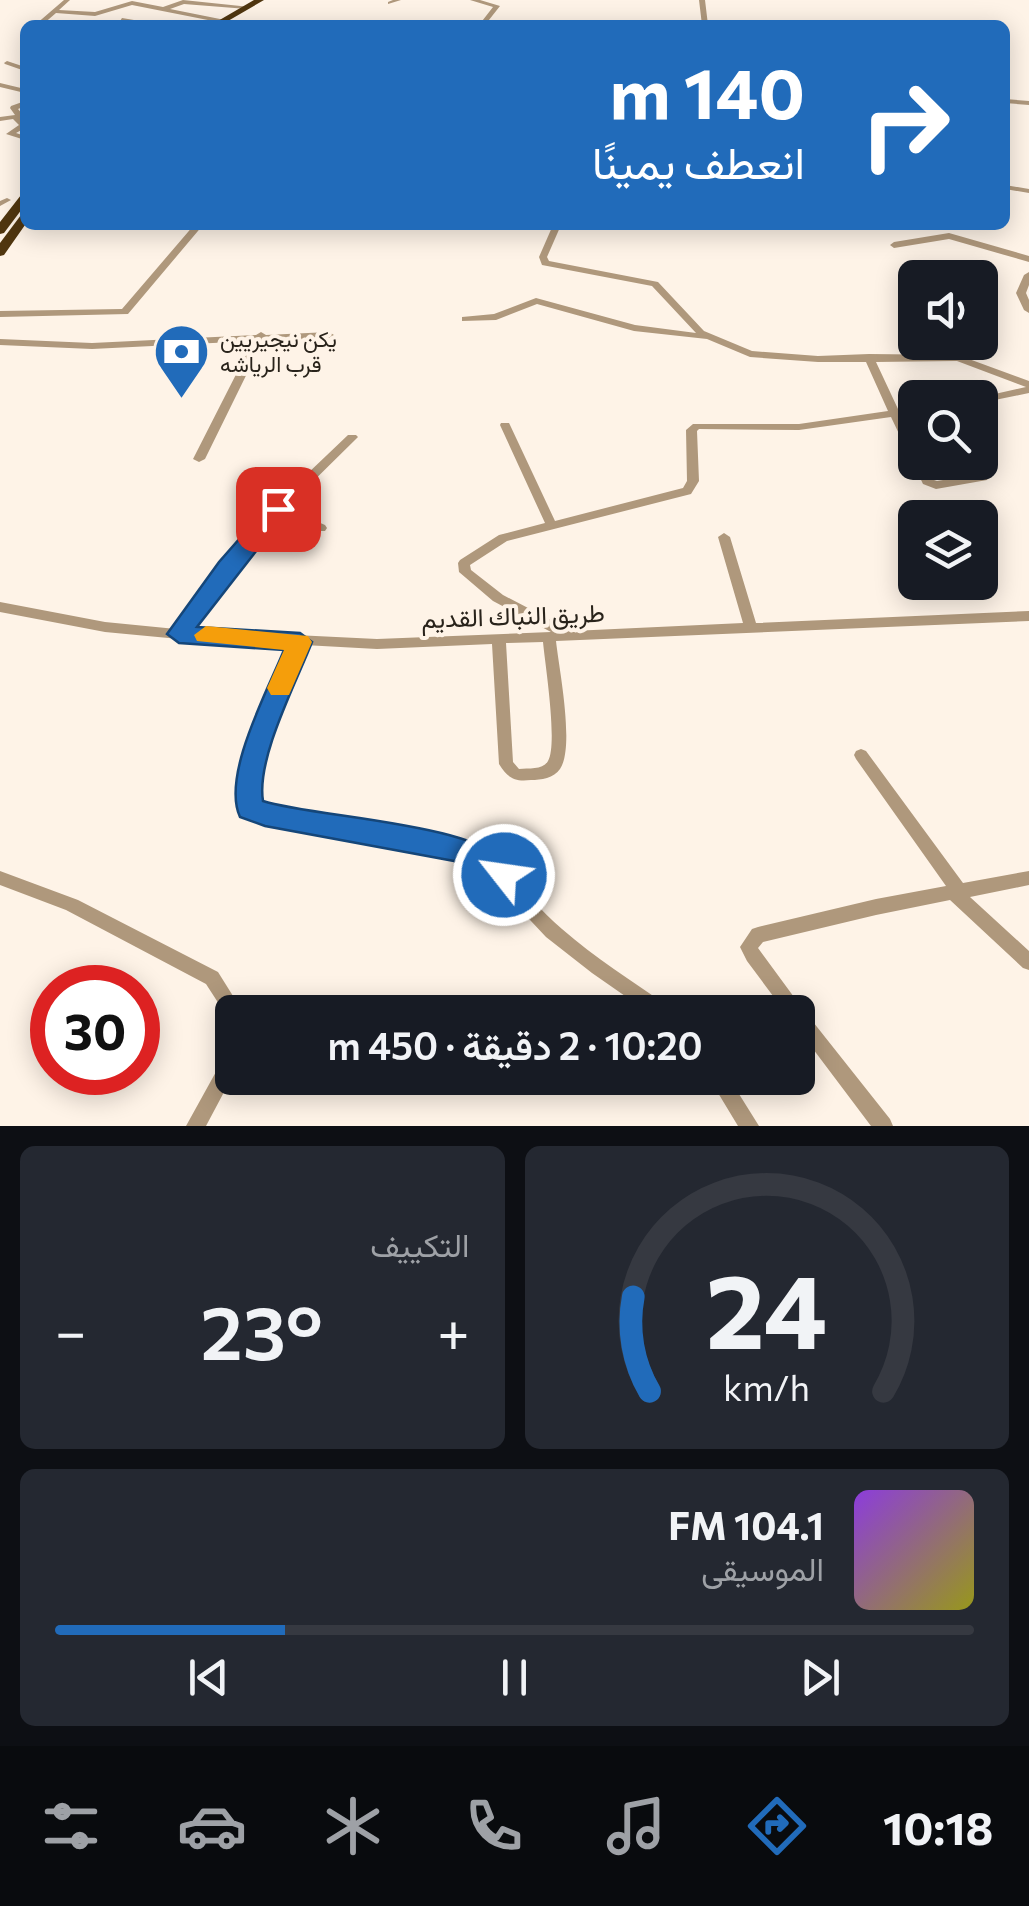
<!DOCTYPE html>
<html lang="ar">
<meta charset="utf-8">
<style>
body{margin:0;font-family:Commissioner,Vazirmatn,sans-serif;background:#242831;color:#f1f3f6;direction:rtl;height:100vh;display:flex;flex-direction:column;font-size:38px;white-space:nowrap}
*{box-sizing:border-box;margin:0}
p{font-size:32px;color:#9ea1a6}
.icon{flex:none;width:55px;height:55px;fill:none;stroke:currentColor;stroke-width:2;stroke-linecap:round;stroke-linejoin:round}
.map{position:relative;height:1126px;overflow:hidden;direction:ltr}
.details{display:flex;flex-direction:column;gap:20px;padding:20px;background:#0d0f14;flex:1}
.details>*{flex:none}
.guide{position:absolute;left:20px;top:20px;width:990px;height:210px;border-radius:15px;box-shadow:0 5px 25px #0003;direction:rtl;background:#216bba;color:#fff;overflow:hidden}
.tools{position:absolute;left:898px;top:260px;display:grid;gap:20px}
.tools a{display:grid;place-items:center;width:100px;height:100px;border-radius:15px;background:#171b24;box-shadow:0 5px 25px #0003;font-size:50px}
.speed{position:absolute;left:30px;top:965px;display:flex;gap:20px;font-size:50px;font-weight:700;text-align:center}
.speed>*{display:grid;place-content:center;width:130px;height:130px;border-radius:50%;background:#171b24;box-shadow:0 5px 25px #0003;line-height:1}
.speed .limit{border:15px solid #d22;background:#fff;color:#111}
.pin{position:absolute;display:grid;place-items:center;width:85px;height:85px;color:#fff;margin:-42px;border-radius:20px;box-shadow:0 5px 15px #0006}
.me{position:absolute;width:110px;margin:-55px;rotate:300deg;stroke-linejoin:round;filter:drop-shadow(0 0 8px #0008)}
.turn{display:flex;align-items:center;gap:35px;height:210px;padding:0 40px;font-size:45px}
.turn .icon{width:130px;height:130px;stroke-width:2.5}
.turn b{display:block;font-size:70px;line-height:85px}
.big{font-size:75px;font-weight:600;line-height:1.1}
.details .widget{flex:1;display:flex;flex-direction:column;justify-content:center;gap:15px;min-width:0;padding:0 35px;border-radius:15px;background:#242831}
.details .dial{align-items:center;gap:0}
.dial svg{height:260px;overflow:visible;fill:none;stroke:#363941;stroke-width:7;stroke-linecap:round;text-anchor:middle}
.dial text{fill:#f1f3f6;stroke:none}
.song{display:flex;align-items:center;gap:30px}
.cover{width:120px;height:120px;border-radius:15px;background:linear-gradient(135deg,hsl(270 70% 55%),hsl(60 70% 35%))}
.played{height:10px;border-radius:5px;background:linear-gradient(90deg,#216bba 25%,#363941 25%)}
.keys{display:flex;justify-content:space-around;direction:ltr}
.heat{display:flex;justify-content:space-between;align-items:center;font-size:55px;direction:ltr}
.details .tiles{flex:1;display:grid;gap:20px;grid-template-columns:1fr 1fr}
.widget:last-child{grid-column:span 2}
.trip{position:absolute;left:215px;top:995px;width:600px;height:100px;border-radius:15px;background:#171b24;box-shadow:0 5px 25px #0003;font-weight:600;line-height:100px;text-align:center;direction:rtl}
.dock{display:flex;height:160px;justify-content:space-around;align-items:center;background:#090b0e;color:#9ea1a6}
.dock .icon{width:70px;height:70px}
.dock .current{color:#216bba}
.dock b{font-size:45px;color:#f1f3f6}
.map>svg:first-child{display:block}
.lines{fill:none;stroke-linecap:round;stroke-linejoin:round}
.minor{fill:#af987c;fill-rule:evenodd}
.highway{fill:#50360f;fill-rule:evenodd}
.route{fill:#216bba;stroke:#154679;stroke-width:2.5}
.slow{fill:#f59e0b}
.labels{text-anchor:middle;stroke-width:8;stroke-linejoin:round;paint-order:stroke}
.far-poi-label{font-size:22px;fill:#29231b;stroke:#fef3e7;text-anchor:start}
.street-label{font-size:25px;fill:#29231b;stroke:#fef3e7}
</style>
<div class="map">
<svg width="1029" height="1126" viewBox="0 0 1029 1126">
<rect width="100%" height="100%" fill="#fef3e7"/>
<g class="lines">
<path class="minor" d="M64,0H70L59,10L95,12L132,1L163,7L183,0L250,7L247,9L184,4L170,9L225,20L223,23L132,5L95,16L56,13L42,25H35Z
M393,0H401L388,4V2Z
M470,0H480L500,6L485,25H479L493,7Z
M699,0H705L708,25H702Z
M122,18L152,23L155,25L120,21Z
M7,61L25,67V71L5,64L4,63Z
M0,83L25,89V93L0,87Z
M1005,99L1029,101V105L1005,103Z
M25,101V106L18,109L24,116L20,118L25,122V128L16,133L25,136V140L6,134L19,125L13,119L0,121V117L15,115L10,108L11,106Z
M1005,185L1029,189V193L1005,189Z
M7,198L11,200L0,206V201Z
M194,225H203L128,314L0,317V311L122,309Z
M553,225H561L547,257L549,261L658,282L704,331L752,351L818,356L869,354L958,355L1029,381V393L980,403V398H977L1026,387L957,361L876,362L898,409L915,407V413L901,415L915,446V462H923L931,479L937,481L979,474L982,468L978,462H980V455L984,456L994,468L987,480L936,489L923,484L891,417L799,430L699,429L697,431L699,481L691,494L507,541L470,565L471,570L503,595L572,631L743,623L718,537L724,533L730,537L756,623L1029,611V621L556,641C559,669 575,747 560,769C554,778 541,780 531,780C514,782 508,778 499,764L492,644L377,649L304,645C283,691 251,753 257,804L266,808L456,841C507,860 523,896 562,929C595,958 632,981 668,1006L671,1012H648L592,973L546,937L487,874L454,855L265,821L245,813C229,768 272,686 291,645L179,639L105,632L0,612V602L105,622L176,629L263,516L348,435H356L358,437L356,439L286,508L325,525L327,528L325,531H317L279,514L190,630L377,639L551,632L493,601L459,572L458,563L460,560L499,535L545,523L500,425L501,423H509L510,425L555,521L683,488L687,481L686,430L693,424H799L888,411L866,362H818L750,357L707,339L634,331L537,304L496,320L462,321V317L494,314L536,298L635,325L696,333L652,286L542,265L539,257ZM543,642C545,664 558,744 548,761C543,770 529,768 519,769L513,762L506,643Z
M949,233L1029,256V262L949,239L894,248L890,245L894,242Z
M1029,272V285L1026,293L1029,300V313L1024,310L1016,293L1024,275Z
M261,332L266,335L329,332L334,335L329,338L263,341L205,459L199,462L193,459L253,341L92,349L0,345V339L92,343L256,335Z
M861,749L866,751L963,883L1029,871V885L970,897L1029,951V970L1023,968L950,900L876,915L763,942L758,948L802,1008L890,1119L893,1126H871L798,1029V1012H785L747,961L740,947L752,929L758,927L876,899L946,886L856,759L854,755L856,751Z
M0,871L78,900L218,972L243,1012H232V1020L228,1018L206,984L66,910L0,885Z
M232,1036V1077L206,1126H186L217,1070L226,1039Z
M709,1078H729L759,1126H738Z"/>
<path class="highway" d="M254,0H264L221,25H211Z
M25,194V205L4,233L0,234V222L21,195Z
M25,213V225L4,255L0,256V243L21,215Z"/>
</g>
<path class="route" d="M278,502L288,509L285,514L197,627L300,633L312,642C296,683 256,759 263,801C319,819 493,822 518,875L514,884L504,888C486,882 473,868 454,861L265,826L240,817C221,776 268,690 284,650L179,643L167,634L219,562L270,504Z"/>
<path class="slow" d="M206,626L308,636L312,642L289,695H271L267,688L284,650L197,641L194,635Z"/>
<defs>
<symbol id="bank-pin" viewBox="-11 -11 22 30"><path d="M0 17L-7.5 6A9.5 9.5 0 1 1 7.5 6Z" fill="#216bba" stroke="#fef3e7"/><path d="M-6-4H6V4H-6ZM0-2.3a2.3 2.3 0 1 0 0 4.6a2.3 2.3 0 1 0 0-4.6Z" fill="#fff"/></symbol>
</defs>
<g fill-rule="evenodd">
<use href="#bank-pin" x="150" y="320" width="63" height="86"/>
</g>
<g class="labels">
<g class="far-poi-label">
<text x="220" y="347">يكن نيجيريين<tspan x="220" dy="25">قرب الرياشه</tspan></text>
</g>
<g class="street-label">
<text transform="translate(513 616) rotate(-2)" y="9">طريق النباك القديم</text>
</g>
</g>
</svg>
<div class="tools">
<a><svg class="icon" aria-label="sound" viewBox="0 0 24 24"><path d="M4 9h4l5-4v14l-5-4H4zM17 9q2 3 0 6"/></svg></a>
<a><svg class="icon" aria-label="search" viewBox="0 0 24 24"><circle cx="10" cy="10" r="6"/><path d="M15 15l6 6"/></svg></a>
<a><svg class="icon" aria-label="layers" viewBox="0 0 24 24"><path d="M12 4l9 5-9 5-9-5zM3 14l9 5 9-5"/></svg></a>
</div>
<div class="speed"><div class="limit">30</div></div>
<div class="pin" style="left:278px;top:509px;background:#d93025"><svg class="icon" aria-label="arrive" viewBox="0 0 24 24"><path d="M6 21V4h12l-3 4 3 4H6"/></svg></div>
<svg class="me" style="left:504px;top:875px" viewBox="-20 -20 40 40"><circle r="17" fill="#216bba" stroke="#fff" stroke-width="3"/><path d="M0-11L8 9 0 5-8 9z" fill="#fff"/></svg>
<div class="trip">10:20 · 2 دقيقة · 450 m</div>
<div class="guide">
<div class="turn"><svg class="icon" aria-label="right" viewBox="0 0 24 24"><path d="M7 20v-9h11M14 6l5 5-5 5"/></svg><div><b>140 m</b>انعطف يمينًا</div></div>
</div>
</div>
<section class="details">
<div class="tiles">
<div class="widget dial"><svg viewBox="0 0 100 80">
<path d="M14 69A42 42 0 1 1 86 69"/>
<path d="M14 69A42 42 0 0 1 9 40" stroke="#216bba"/>
<text x="50" y="56" font-size="32" font-weight="700">24</text>
<text x="50" y="72" font-size="11">km/h</text>
</svg></div>
<div class="widget"><p>التكييف</p>
<div class="heat"><a>−</a><b class="big">23°</b><a>+</a></div>
</div>
<div class="widget">
<div class="song"><i class="cover"></i><div><b>104.1 FM</b><p>الموسيقى</p></div></div>
<div class="played"></div>
<div class="keys"><svg class="icon" aria-label="previous" viewBox="0 0 24 24"><path d="M18 5L8 12l10 7zM5 5v14"/></svg><svg class="icon" aria-label="pause" viewBox="0 0 24 24"><path d="M8 5v14M16 5v14"/></svg><svg class="icon" aria-label="next" viewBox="0 0 24 24"><path d="M6 5l10 7-10 7zM19 5v14"/></svg></div>
</div>
</div>
</section>
<nav class="dock">
<b>10:18</b>
<svg class="icon current" aria-label="directions" viewBox="0 0 24 24"><path d="M12 3l9 9-9 9-9-9zM9 14v-3h6M13 9l2 2-2 2"/></svg>
<svg class="icon" aria-label="music" viewBox="0 0 24 24"><path d="M9 18V5l10-2v13"/><circle cx="6" cy="18" r="3"/><circle cx="16" cy="16" r="3"/></svg>
<svg class="icon" aria-label="phone" viewBox="0 0 24 24"><path d="M5 4h4l2 5-3 2q2 4 5 5l2-3 5 2v4C11 20 4 13 5 4z"/></svg>
<svg class="icon" aria-label="climate" viewBox="0 0 24 24"><path d="M12 3v18M4 7l16 10M4 17L20 7"/></svg>
<svg class="icon" aria-label="car" viewBox="0 0 24 24"><path d="M5 17H2v-5l4-1 3-4h7l3 4 3 1v5h-3M9 17h6M6 11h13"/><circle cx="7" cy="17" r="2"/><circle cx="17" cy="17" r="2"/></svg>
<svg class="icon" aria-label="filters" viewBox="0 0 24 24"><path d="M4 7h16M4 17h16"/><circle cx="9" cy="7" r="2"/><circle cx="15" cy="17" r="2"/></svg>
</nav>
